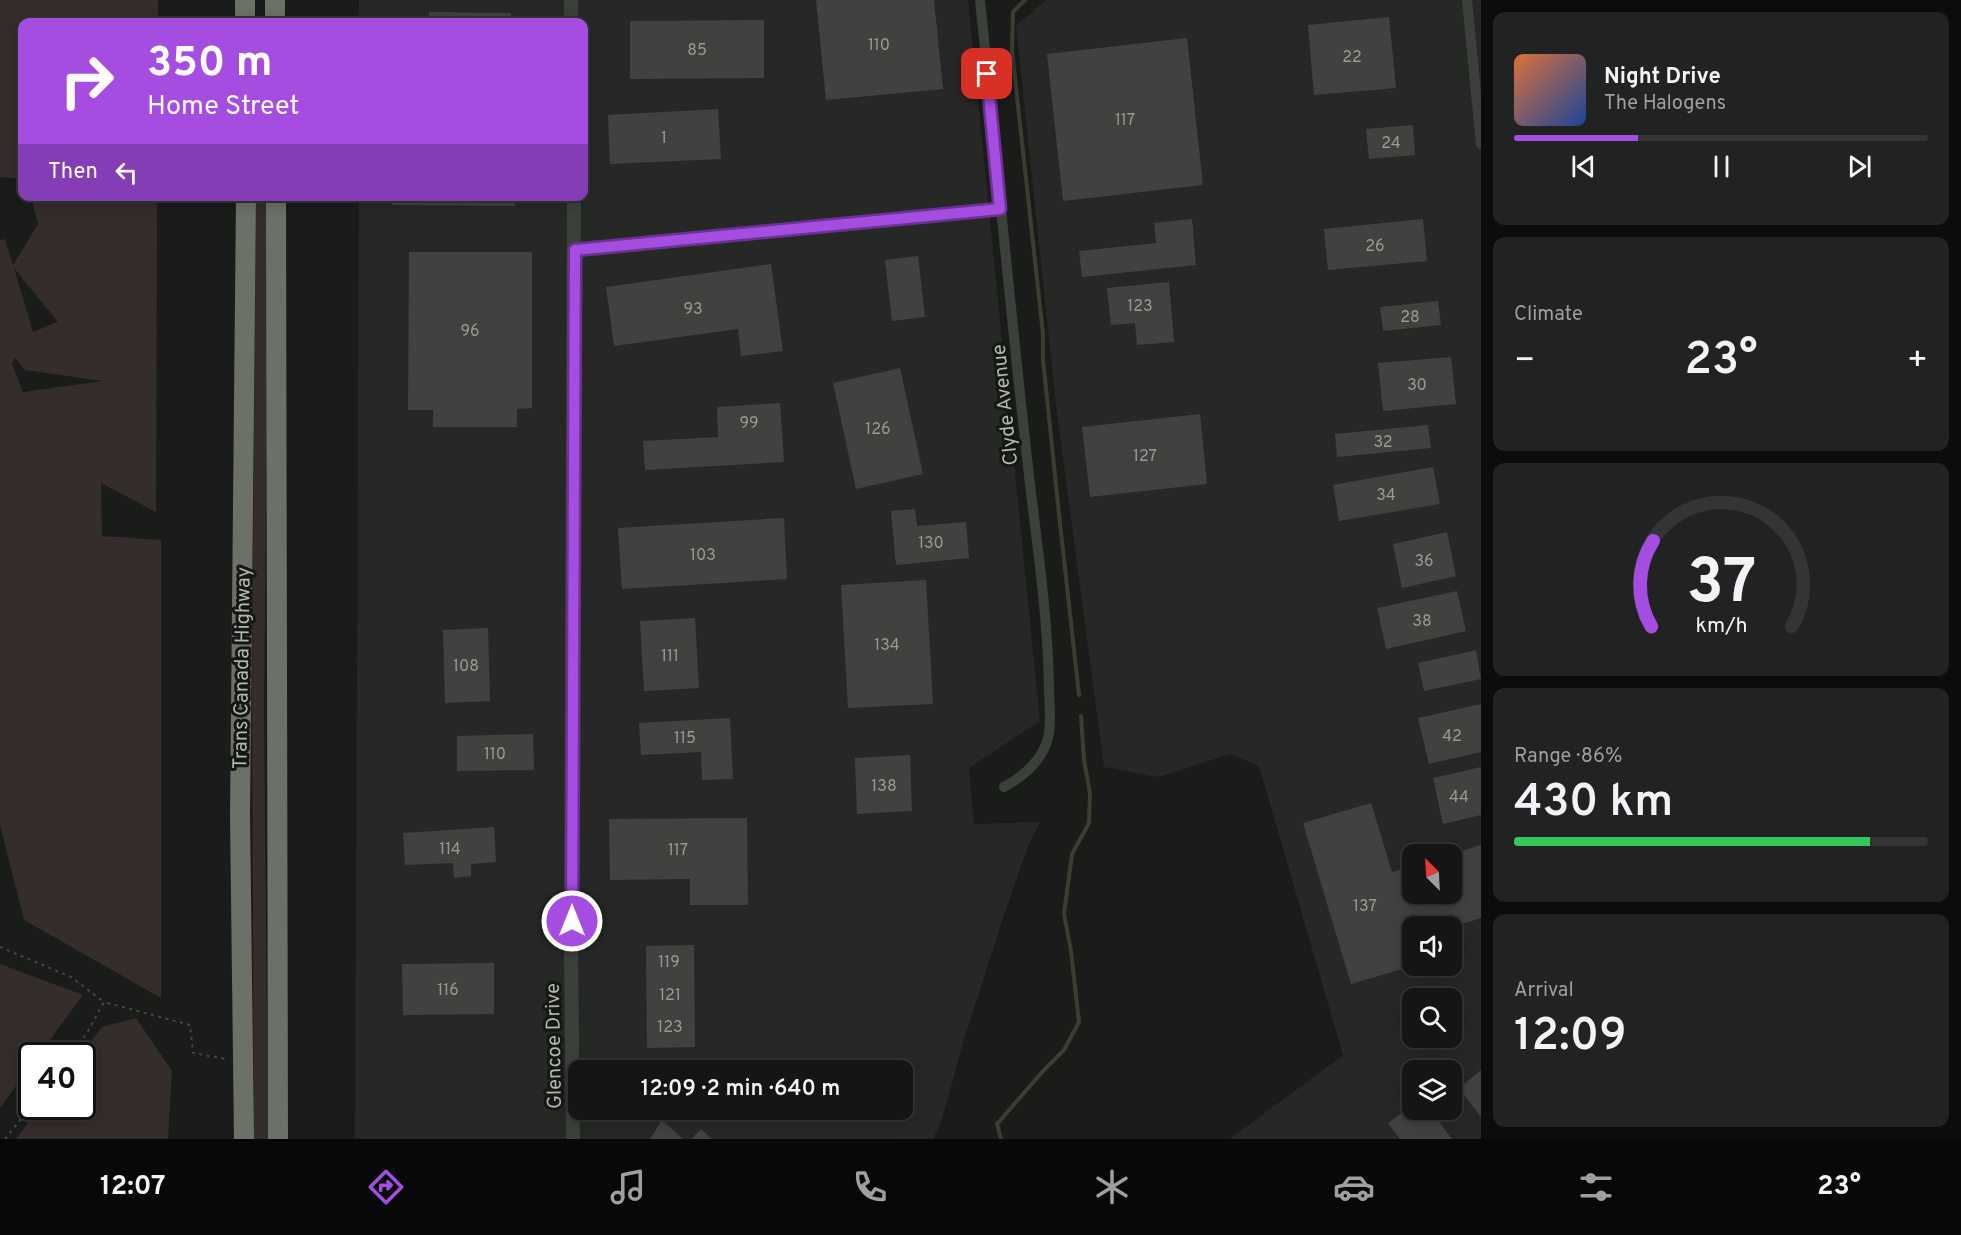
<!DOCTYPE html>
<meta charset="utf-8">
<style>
body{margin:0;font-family:Overpass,sans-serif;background:#212222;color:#f1f3f6;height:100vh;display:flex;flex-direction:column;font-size:22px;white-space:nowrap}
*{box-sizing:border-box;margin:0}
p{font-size:20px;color:#9d9fa0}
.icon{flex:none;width:33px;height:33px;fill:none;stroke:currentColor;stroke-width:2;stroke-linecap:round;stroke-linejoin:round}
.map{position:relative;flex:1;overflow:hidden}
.sheet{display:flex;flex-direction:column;gap:12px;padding:12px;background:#0b0c0b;width:480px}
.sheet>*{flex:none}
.banner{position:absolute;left:18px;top:18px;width:570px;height:183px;border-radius:12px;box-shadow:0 3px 15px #0003,0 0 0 2px #333434;background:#a54de1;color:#fff;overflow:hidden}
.needle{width:39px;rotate:336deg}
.fabs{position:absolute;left:1402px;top:844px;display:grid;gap:12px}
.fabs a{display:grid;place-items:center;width:60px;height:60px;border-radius:12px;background:#141514;box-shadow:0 3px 15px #0003,0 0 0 2px #333434;font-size:30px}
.speed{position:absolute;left:18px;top:1042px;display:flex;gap:12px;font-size:30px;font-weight:700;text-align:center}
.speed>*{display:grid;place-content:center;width:78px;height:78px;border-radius:50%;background:#141514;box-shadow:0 3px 15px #0003,0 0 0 2px #333434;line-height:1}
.speed .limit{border:3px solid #111;border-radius:9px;background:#fff;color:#111}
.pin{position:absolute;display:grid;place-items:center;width:51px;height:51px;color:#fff;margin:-26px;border-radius:12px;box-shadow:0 3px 9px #0006}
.me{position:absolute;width:66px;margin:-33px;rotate:0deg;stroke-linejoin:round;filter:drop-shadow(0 0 4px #0008)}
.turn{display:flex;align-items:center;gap:21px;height:126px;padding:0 30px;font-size:27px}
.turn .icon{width:78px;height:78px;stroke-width:2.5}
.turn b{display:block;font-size:42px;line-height:51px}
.then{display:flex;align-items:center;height:57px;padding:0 30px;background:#0003;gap:12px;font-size:22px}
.big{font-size:45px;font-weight:600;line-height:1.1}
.sheet .tile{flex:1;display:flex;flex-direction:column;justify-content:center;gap:9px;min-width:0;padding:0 21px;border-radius:12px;background:#212222}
.sheet .dial{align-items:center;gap:0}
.dial svg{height:156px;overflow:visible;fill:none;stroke:#333434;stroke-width:7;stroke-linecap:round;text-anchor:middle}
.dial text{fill:#f1f3f6;stroke:none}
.song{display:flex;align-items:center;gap:18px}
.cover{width:72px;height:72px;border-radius:9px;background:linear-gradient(135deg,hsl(20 70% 55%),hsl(220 70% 35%))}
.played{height:6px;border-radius:3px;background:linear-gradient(90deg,#a54de1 30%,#333434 30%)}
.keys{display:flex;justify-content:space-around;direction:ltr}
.heat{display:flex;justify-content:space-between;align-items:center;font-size:33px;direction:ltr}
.charge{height:9px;border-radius:4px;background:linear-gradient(90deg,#34c759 86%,#333434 0)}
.trip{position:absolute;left:568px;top:1060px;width:345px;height:60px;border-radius:12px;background:#141514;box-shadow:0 3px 15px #0003,0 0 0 2px #333434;font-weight:600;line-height:60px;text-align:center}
.tabs{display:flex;height:96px;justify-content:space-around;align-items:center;background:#080808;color:#9d9fa0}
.tabs .icon{width:42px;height:42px}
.tabs .active{color:#a54de1}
.tabs b{font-size:27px;color:#f1f3f6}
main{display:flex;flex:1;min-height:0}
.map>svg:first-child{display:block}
.built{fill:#262826;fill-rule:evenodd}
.green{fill:#352c2c;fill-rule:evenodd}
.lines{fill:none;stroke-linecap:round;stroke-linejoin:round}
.stream{stroke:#393e31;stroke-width:4}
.building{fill:#40423f}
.path{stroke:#434741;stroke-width:2;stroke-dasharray:3 4.5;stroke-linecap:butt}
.minor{stroke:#3c403b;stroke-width:10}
.tertiary{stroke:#3c403b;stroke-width:14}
.motorway{stroke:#6b7167;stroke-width:20}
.route-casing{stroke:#6b3292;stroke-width:15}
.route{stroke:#a54de1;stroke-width:10}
.labels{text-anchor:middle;stroke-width:6;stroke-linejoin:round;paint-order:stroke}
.number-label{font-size:16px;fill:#969c92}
.street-label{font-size:20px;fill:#b2baad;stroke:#151715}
</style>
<main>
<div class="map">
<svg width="1481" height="1139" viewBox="0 0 1481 1139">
<rect width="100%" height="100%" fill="#1a1c1a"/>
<path class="built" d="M359,0H968L1040,721L969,768L974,824L1040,822L1028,846L1003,918L965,1036L942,1119L933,1139H355L359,197L584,196V22H359ZM579,1071H903V1110H579Z
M1046,0H1481V1139H1230L1343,1055L1259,766L1230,754L1159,777L1104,767L1056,405L1016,26ZM1413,855H1452V894H1413ZM1413,927H1452V966H1413ZM1413,999H1452V1038H1413ZM1413,1071H1452V1110H1413Z"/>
<path class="green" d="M0,0H158V22H22V179L0,177Z
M269,196L264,706L268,1139H254L252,708L256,197Z
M31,197H157L156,512L101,483L102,536L161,540V998L24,920L0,825V240L5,239L13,265L38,224ZM14,268L57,321V322L33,332ZM15,358L25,370L103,381L23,392L12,363Z
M0,964L83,995L38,1056H32L31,1065L0,1108Z
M136,1018L172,1071L168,1139H16L40,1107H82V1056H80L102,1027Z"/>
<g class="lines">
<path class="stream" d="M1025,0L1013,12L1012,51L1043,334V359L1058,505L1079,695
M1001,1139L997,1124L1044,1070L1064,1050L1079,1022L1071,951L1064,914L1072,854L1089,823L1090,793L1084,760L1081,716"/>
</g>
<path class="building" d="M816,0H934L943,89L826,100Z
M429,12L511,13V22H429Z
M1389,17L1396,88L1314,95L1308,25Z
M764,20V78L630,79V21Z
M1187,38L1203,185L1063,201L1047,54Z
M718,109L721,159L610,164L608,115Z
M1413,125L1415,155L1369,159L1366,129Z
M392,196H515V206L392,205Z
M1192,219L1196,265L1082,277L1079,251L1156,243L1154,223Z
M1423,219L1427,261L1328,270L1324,229Z
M409,252H532V408L517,409V427H433V410H408Z
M918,256L925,317L892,321L885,260Z
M771,264L783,351L741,356L738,329L614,346L606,287Z
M1169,282L1174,342L1137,345L1135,323L1111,325L1107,288Z
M1438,301L1441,325L1383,331L1380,307Z
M1451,357L1456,404L1383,411L1378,363Z
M900,368L923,474L856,489L833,383Z
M780,403L784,462L645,470L643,441L718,437L717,407Z
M1200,414L1207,484L1090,497L1082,427Z
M1428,425L1431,448L1337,457L1335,434Z
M1433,467L1440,504L1339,521L1333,485Z
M915,509L917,526L966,522L969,558L896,565L891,511Z
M784,518L787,579L622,589L618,528Z
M1447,532L1456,576L1402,588L1393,544Z
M926,580L933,704L848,708L841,585Z
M1457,591L1466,631L1386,649L1377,608Z
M695,618L699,688L644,691L640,621Z
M488,628L490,701L445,703L443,630Z
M1476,650L1481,679L1424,691L1418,663Z
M1481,704V752L1429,764L1418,718Z
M730,718L733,779L702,780L701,752L641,755L639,723Z
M533,734L534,770L457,771V736Z
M910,755L912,811L857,814L855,758Z
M1481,767V815L1443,824L1433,778Z
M1371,803L1392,872L1413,866V894H1452V854L1481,845V918L1452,927H1413V966L1351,984L1303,823Z
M747,818L748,905H690V879L610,880L609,819Z
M494,827L496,862L471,864V876L454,878L453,863L405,865L403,833Z
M694,945L695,1047L647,1048L646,946Z
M494,963V1014L403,1015L402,964Z
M1481,1070V1117L1459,1088Z
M1413,1104V1110H1430L1452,1139H1400L1388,1123Z
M662,1120L683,1139H650Z
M701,1129L712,1139H691Z"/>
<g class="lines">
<path class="path" d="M0,947L71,977L104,1002
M70,1056L87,1033L104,1002L190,1025L193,1053L226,1059
M5,1139L32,1105"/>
<path class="minor" d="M980,0C997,164 1012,329 1031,493C1039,558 1048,623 1049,688C1049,704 1052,722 1048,738C1042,761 1024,776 1004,787
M1467,0L1481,144
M575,250L1000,209"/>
<path class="tertiary" d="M571,0V22
M573,1139L571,945L574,196"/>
<path class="motorway" d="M245,0V22
M275,0V22
M276,196L278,1139
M244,1139L240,815L246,196"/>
</g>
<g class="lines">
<defs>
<path id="route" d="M572,921L575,250L1000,209L987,74"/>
</defs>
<use href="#route" class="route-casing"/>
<use href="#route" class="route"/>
</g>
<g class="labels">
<g class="number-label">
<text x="879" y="50">110</text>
<text x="697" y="55">85</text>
<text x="1352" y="62">22</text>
<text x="1125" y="125">117</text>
<text x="664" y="143">1</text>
<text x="1391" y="148">24</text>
<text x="1375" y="251">26</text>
<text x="1140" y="311">123</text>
<text x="693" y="314">93</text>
<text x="1410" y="322">28</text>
<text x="470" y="336">96</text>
<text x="1417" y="390">30</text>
<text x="749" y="428">99</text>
<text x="878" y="434">126</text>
<text x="1383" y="447">32</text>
<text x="1145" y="461">127</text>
<text x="1386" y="500">34</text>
<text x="931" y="548">130</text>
<text x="703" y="560">103</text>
<text x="1424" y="566">36</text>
<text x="1422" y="626">38</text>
<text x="887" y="650">134</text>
<text x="670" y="661">111</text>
<text x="466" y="671">108</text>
<text x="1452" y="741">42</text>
<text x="685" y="743">115</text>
<text x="495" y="759">110</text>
<text x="884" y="791">138</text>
<text x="1459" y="802">44</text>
<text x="450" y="854">114</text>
<text x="678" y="855">117</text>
<text x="1365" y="911">137</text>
<text x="669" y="967">119</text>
<text x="448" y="995">116</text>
<text x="670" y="1000">121</text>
<text x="670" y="1032">123</text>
</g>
<g class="street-label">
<text transform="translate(1004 405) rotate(-96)" y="7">Clyde Avenue</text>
<text transform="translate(241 668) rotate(-89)" y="7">Trans Canada Highway</text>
<text transform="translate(553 1046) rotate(-91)" y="7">Glencoe Drive</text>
</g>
</g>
</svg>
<div class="fabs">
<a><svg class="needle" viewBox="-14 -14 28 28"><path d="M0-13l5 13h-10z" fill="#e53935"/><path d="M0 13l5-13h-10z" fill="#9d9fa0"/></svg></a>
<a><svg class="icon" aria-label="sound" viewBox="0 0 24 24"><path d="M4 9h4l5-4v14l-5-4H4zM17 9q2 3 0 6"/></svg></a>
<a><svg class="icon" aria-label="search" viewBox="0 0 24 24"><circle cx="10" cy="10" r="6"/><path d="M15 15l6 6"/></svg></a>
<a><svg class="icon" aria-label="layers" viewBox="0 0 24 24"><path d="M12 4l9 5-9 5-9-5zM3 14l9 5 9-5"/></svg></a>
</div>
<div class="speed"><div class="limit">40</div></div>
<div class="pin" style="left:987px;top:74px;background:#d93025"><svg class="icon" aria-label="arrive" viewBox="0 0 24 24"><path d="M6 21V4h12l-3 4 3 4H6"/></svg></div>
<svg class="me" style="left:572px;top:921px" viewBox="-20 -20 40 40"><circle r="17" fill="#a54de1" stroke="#fff" stroke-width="3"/><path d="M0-11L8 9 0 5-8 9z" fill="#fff"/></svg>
<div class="trip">12:09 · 2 min · 640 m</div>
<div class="banner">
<div class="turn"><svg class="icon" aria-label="right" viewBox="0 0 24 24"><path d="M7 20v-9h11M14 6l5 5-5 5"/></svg><div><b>350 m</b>Home Street</div></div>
<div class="then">Then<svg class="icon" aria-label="left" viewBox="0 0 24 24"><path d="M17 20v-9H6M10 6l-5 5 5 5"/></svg></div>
</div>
</div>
<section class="sheet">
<div class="tile">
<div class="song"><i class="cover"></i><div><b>Night Drive</b><p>The Halogens</p></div></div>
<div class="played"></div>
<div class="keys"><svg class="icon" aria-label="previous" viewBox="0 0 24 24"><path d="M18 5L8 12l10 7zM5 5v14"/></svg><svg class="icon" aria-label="pause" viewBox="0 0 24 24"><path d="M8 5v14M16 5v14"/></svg><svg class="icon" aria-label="next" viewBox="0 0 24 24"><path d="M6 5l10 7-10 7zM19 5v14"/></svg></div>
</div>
<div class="tile"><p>Climate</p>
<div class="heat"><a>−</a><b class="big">23°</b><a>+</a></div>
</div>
<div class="tile dial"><svg viewBox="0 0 100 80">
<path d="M14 69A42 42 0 1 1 86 69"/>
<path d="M14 69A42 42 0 0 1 15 25" stroke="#a54de1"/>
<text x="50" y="56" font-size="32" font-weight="700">37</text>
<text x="50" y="72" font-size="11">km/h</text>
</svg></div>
<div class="tile"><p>Range · 86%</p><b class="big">430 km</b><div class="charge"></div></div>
<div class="tile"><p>Arrival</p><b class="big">12:09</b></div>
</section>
</main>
<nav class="tabs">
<b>12:07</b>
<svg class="icon active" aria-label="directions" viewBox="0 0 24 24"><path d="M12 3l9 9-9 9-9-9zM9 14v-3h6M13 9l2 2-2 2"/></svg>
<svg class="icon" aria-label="music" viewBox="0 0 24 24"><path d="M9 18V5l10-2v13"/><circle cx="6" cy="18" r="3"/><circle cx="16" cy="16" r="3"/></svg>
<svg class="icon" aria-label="phone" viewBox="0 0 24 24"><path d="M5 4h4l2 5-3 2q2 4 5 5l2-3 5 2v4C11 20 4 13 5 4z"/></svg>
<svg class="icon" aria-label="climate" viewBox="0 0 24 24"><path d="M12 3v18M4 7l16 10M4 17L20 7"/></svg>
<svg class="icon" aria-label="car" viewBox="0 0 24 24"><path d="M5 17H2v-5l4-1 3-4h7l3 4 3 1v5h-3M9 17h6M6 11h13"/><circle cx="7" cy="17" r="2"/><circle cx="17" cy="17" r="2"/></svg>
<svg class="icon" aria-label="filters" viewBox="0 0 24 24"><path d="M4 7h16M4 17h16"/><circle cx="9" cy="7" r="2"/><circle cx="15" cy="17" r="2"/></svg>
<b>23°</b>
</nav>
